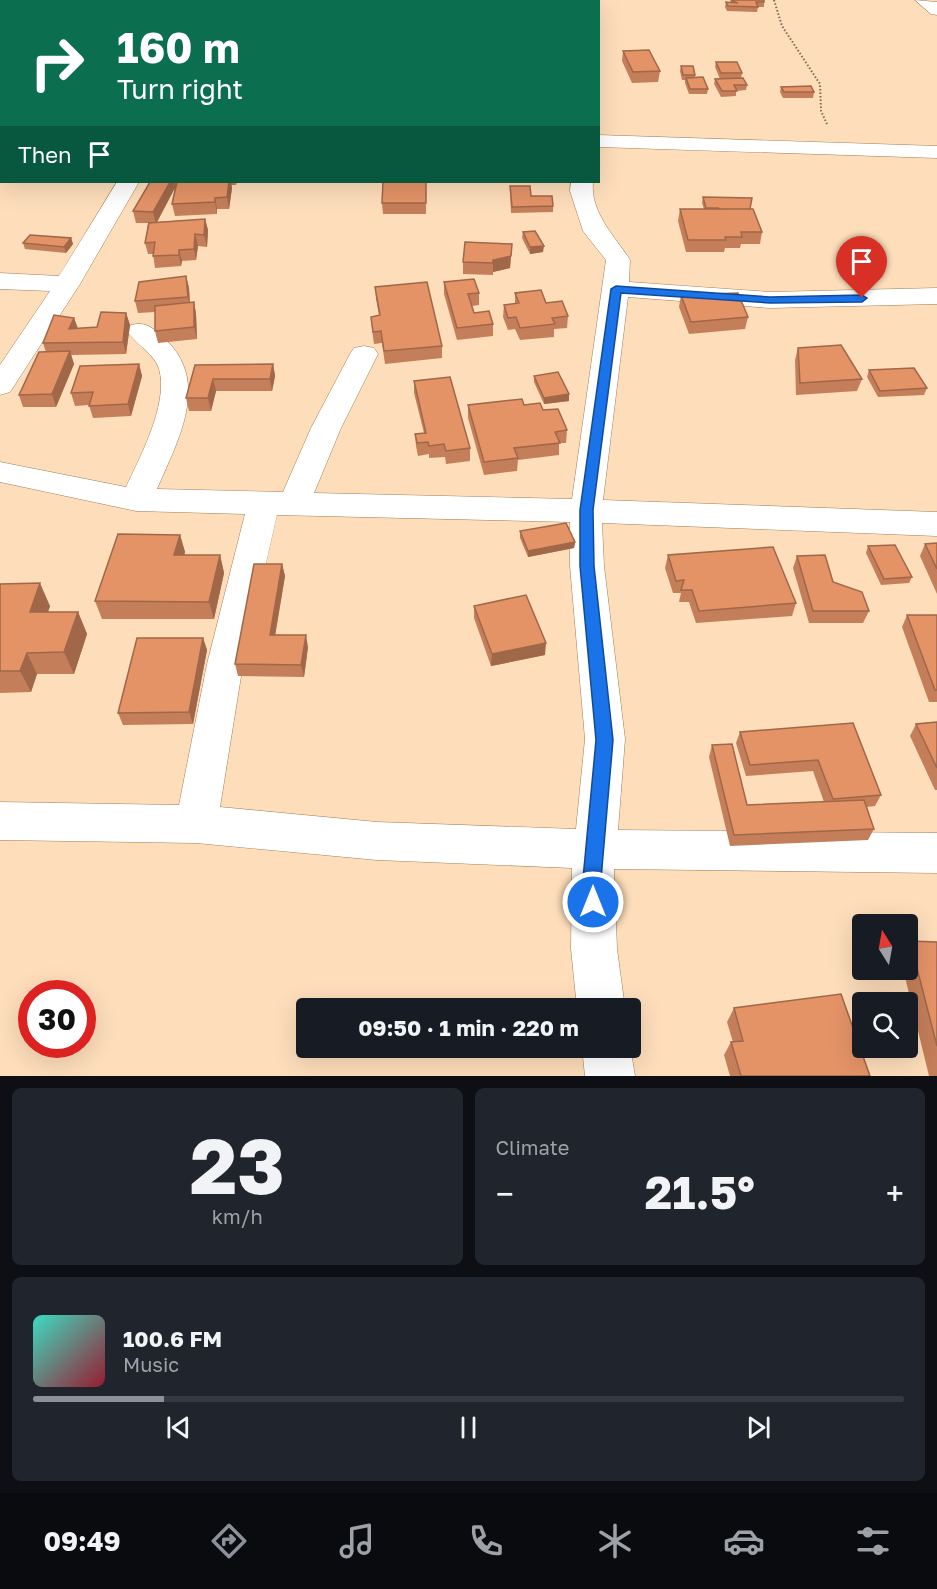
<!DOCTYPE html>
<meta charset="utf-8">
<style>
body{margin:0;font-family:"Golos Text",sans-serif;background:#20242c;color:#f1f3f6;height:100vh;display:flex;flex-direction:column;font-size:22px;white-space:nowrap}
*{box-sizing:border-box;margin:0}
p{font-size:20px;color:#9ea1a6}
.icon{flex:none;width:33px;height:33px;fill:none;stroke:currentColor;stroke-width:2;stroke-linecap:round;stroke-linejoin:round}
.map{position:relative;height:1076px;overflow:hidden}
.details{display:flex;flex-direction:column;gap:12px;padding:12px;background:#0d0f14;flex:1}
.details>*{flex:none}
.hud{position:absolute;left:0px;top:0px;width:600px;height:183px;box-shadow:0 6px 24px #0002;background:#0b6e4f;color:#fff;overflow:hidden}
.needle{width:39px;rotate:349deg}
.controls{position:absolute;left:852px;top:914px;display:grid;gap:12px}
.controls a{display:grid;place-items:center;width:66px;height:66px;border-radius:6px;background:#171b24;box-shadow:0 6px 24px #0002;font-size:30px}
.speed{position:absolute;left:18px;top:980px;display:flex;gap:12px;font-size:30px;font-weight:700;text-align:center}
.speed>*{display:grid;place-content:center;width:78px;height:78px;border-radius:50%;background:#171b24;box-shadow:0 6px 24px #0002;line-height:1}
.speed .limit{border:9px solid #d22;background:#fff;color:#111}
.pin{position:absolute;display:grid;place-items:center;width:51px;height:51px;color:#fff;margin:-62px -26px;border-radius:50% 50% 50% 0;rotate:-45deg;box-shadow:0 0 6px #0007}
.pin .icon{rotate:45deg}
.me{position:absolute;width:66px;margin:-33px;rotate:0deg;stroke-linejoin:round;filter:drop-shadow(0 0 4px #0008)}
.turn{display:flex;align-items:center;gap:21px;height:126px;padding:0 18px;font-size:27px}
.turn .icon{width:78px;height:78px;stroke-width:2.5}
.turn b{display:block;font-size:42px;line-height:51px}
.then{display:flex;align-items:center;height:57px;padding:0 18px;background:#0003;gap:12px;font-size:22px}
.big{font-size:45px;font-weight:700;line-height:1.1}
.details .widget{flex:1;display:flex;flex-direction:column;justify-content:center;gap:9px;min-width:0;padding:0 21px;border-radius:9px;background:#20242c}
.details .dial{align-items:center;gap:0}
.dial b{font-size:78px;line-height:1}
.song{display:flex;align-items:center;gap:18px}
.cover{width:72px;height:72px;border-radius:9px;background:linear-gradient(135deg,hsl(170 70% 55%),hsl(350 70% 35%))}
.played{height:6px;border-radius:3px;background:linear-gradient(90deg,#8c9099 15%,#363941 15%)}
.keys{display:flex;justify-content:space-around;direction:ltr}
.heat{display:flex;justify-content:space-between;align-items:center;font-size:33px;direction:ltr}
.details .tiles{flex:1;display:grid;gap:12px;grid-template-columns:1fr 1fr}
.widget:last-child{grid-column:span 2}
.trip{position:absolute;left:296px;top:998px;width:345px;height:60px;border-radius:6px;background:#171b24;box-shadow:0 6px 24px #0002;font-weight:700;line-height:60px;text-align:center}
.tabs{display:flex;height:96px;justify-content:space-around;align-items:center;background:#090b0e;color:#9ea1a6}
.tabs .icon{width:42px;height:42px}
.tabs .on{color:#8c9099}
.tabs b{font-size:27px;color:#f1f3f6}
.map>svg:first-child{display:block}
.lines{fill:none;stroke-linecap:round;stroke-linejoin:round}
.minor-casing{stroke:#a27e55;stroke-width:1}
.path{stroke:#7f6955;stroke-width:2;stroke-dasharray:1.5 2;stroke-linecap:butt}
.minor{fill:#fff;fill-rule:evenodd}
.wall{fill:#c47e59}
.shaded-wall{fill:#a06748}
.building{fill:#e49367;stroke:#a06748;stroke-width:1.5}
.route{fill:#1a73e8;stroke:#114b97;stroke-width:1.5}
</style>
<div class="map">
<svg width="937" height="1076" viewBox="0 0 937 1076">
<rect width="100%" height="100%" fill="#fdddba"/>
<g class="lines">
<defs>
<path id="minor" d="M240,0H256L239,2Z
M390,0H406V2H390Z
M572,0H588L571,2Z
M915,0L937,2V15L931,14Z
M0,34H2V45H0Z
M2,79V91L0,92V80Z
M0,135H2V147H0Z
M598,135L937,146V158L598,147Z
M117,182H139L80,284L14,386L10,392L0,395V365L50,291L0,289V273L59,276Z
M571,182H593C590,213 615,236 630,260L629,282L770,292L937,288V304L770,308L628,297L603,500L937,512V536L602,523L604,566L625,739L618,830L937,833V873L614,869L617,949L625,1008H577L571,949L572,868L377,860L196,843L0,840V802L179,805L207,664L245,514L136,511L0,482V462L126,487C140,457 174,394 156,362C148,350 135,343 127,331L131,325C147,321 154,329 166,340C211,383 177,442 157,489L283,492L311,428L350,354L354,348L364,346L374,348L378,354L341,428L314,493L572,499L606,260L583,231L570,191ZM277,515L570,522V566L585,739L576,829L377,822L220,807L243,664Z
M630,1046L635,1076H585L582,1047Z"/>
</defs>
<use href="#minor" class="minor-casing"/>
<path class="path" d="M774,0L782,26L820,84L821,111L827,124"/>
<use href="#minor" class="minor"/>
</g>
<path class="wall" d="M41,0H57L55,2H41Z
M730,0H764V7H758L757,12L727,11L725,7L726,2H731Z
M623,51L660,71L658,82L632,83L622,61Z
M716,62L742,73L741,78L747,85L746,90L736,91V96L721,97L714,84L715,79H720L715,67Z
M681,66L695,75V78L708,89L707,94H689L685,83V80H682L680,71Z
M781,87L814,92L813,98H783L780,92Z
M150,182H237L236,185H231L232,188L229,209H217V214L175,216L172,204L175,187L157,222L205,219L208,230L207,247L198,246L196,260L182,261L181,266L155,268L153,254H148L145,243L148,223H136L133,211Z
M510,186L553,206V212L511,213Z
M426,193V214H383L382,203Z
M703,197L750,209L762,232L760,244H741L740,248H725L724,252H686L678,221L680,209H704L702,203Z
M523,232L543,252L530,254L522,238Z
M71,238L73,244L66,253L25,249L23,243Z
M512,244L510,268L493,272V275L463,274V262Z
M186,276L189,288L190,303L194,302L196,314L197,339L158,343L155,331V312L138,313L135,301Z
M444,282L479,293V305L472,306L474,313L493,324V336L457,340L444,294Z
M375,287L442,346V358L385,364L382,343L374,344L372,329L371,317L379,315L376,299Z
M515,293L546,303L568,316L567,328L554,329V337L520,340L515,329L508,330L503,317L504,305L515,304Z
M681,295L748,317L745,329L689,334L679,307Z
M126,313L130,325L126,354L71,355L74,364L56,407H23L19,395L46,352L43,343L74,318L78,328L97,327Z
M798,348L862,379L857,391L796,395L795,360Z
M139,364L142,376L131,416L93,418L89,405L75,406L71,393Z
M273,364L275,376L272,391H216L211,411H189L186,398L195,365Z
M869,370L927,388L924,395L878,397L867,377Z
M534,376L569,401L544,404L534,382Z
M414,381L470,448V461L446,464L445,457L429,458V454L418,456L416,446L415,434L424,433L414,393Z
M468,405H524L543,410L567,430L566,443H559V455L518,460L517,471L484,475L468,418Z
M520,531L575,542L574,548L528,557L520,538Z
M180,535L185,552L184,555H220L224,573L214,619H102L95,601Z
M937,543V594L920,556L925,544Z
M868,546L912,577L909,583L881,585L866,553Z
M668,555L796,603L792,616L696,623L689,602H679L681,593H673L665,568Z
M797,556L869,611L863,623H809L793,568Z
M282,564L285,576L275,635L308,647L304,677L238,676L235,664Z
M0,584L50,606L48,612H78L87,634L74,674H37L31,692L0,693Z
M474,606L545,655L491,666L474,618Z
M907,615H937V702H929L902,627Z
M203,638L207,650L193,724L123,725L118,713Z
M937,722V790H935L910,736L916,724Z
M853,723L881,795L875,806L867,807L874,829L868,840L730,846L709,757L712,745L747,805L824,802L813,771L746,776L736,743L740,732Z
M910,941L937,942V1076H929L903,969H908V944Z
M734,1008L870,1076H730L724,1055L731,1042H733L727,1022Z"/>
<path class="shaded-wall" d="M170,182H175L176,186L156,224L153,212Z
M229,182H231L232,188L229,209L227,197Z
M215,198L217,209V214L215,202Z
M205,219L208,230L207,247L204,235Z
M195,234L198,246L196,260L194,249Z
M71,238L73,244L66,253L64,247Z
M512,244L510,268L493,272V275V260Z
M544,246L543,252L530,254V247Z
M179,250L182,261L181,266L179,255Z
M186,276L189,288L190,309L188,297Z
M194,302L196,314L197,339L194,327Z
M126,313L130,325L126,354L123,342Z
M74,318L78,330L69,329Z
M70,351L74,364L56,407L52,394Z
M139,364L142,376L131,416L128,404Z
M273,364L275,376L272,391L270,379Z
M213,379L216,391L211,411L208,398Z
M569,394V401L544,404V398Z
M180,535L185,552L180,573L174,555Z
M575,542L574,548L528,557V551Z
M220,555L224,573L214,619L209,602Z
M282,564L285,576L273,648L270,635Z
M40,583L50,606L40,634L30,612Z
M78,612L87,634L74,674L64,652Z
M306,635L308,647L304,677L301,665Z
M203,638L207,650L193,724L189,712Z
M546,643L545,655L491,666L492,654Z
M27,653L37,674L31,692L20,671Z"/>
<path class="building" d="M132,0H144L142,2H130Z
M453,0H489V2H453Z
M732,0H764V2H756L758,7L728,6L726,2L738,3L732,1Z
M649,50L660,71L633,72L623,51Z
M716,62H737L742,73H721Z
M681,66H693L695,75H683Z
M703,77L708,89H690L686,78Z
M743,78L747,85H734L737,91H722L715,79Z
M811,86L814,92H784L781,87Z
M150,182H170L153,212L133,211Z
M177,182H229L227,197L215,198V202L172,204Z
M383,182H426V203H382Z
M510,186H530L531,196H552L553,206L512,207Z
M703,197L752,198L750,209H720L718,208H706Z
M680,209H753L762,232H741L742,237H725L726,240H688Z
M205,219L204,235L195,234L194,249L179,250V255L153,256L155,242L145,243L149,223Z
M535,231L544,246L530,247L523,232Z
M30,235L71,238L64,247L23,243Z
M465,242L512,244L511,256L493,260V263L463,262Z
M186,276L188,297L135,301L139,282Z
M474,279L479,293L468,294L474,313L489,311L493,324L457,328L444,282Z
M427,282L442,346L384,351L381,331L373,332L371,317L380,315L375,287Z
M541,290L546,303L562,301L568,316L552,318L555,324L520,328L516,317L508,318L504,305L519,303L515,293Z
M738,293L748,317L691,322L681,295Z
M194,302V327L155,331V306Z
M101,312L126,313L123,342L43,343L54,315L74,318L69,329L97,327Z
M841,345L862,379L800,383L798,348Z
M70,351L52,394L19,395L39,352Z
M139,364L128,404L89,406L93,392L71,393L80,366Z
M273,364L270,379H213L208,398H186L195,365Z
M914,368L927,388L880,391L869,370Z
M558,372L569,394L544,398L534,376Z
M450,377L470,448L446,451L444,444L429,446L428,442L417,443L415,434L426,433L414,381Z
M522,399L524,405L540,403L543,410L558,409L567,430L555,432L560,443L514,448L518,458L484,462L468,405Z
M566,523L575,542L528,551L520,531Z
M118,534L180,535L174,555H220L209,602L95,601Z
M937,543V569L925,544Z
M895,545L912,577L884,579L868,546Z
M773,547L796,603L699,611L692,590H681L684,580L676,581L668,555Z
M825,555L833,582L862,592L869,611H813L797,556Z
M254,564H282L270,635H306L301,665L235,664Z
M40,583L30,612H78L64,652L27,653L20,671H0V584Z
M526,595L546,643L492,654L474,606Z
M907,615H937V690H935Z
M137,638H203L189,712L118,713Z
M937,722V768L916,724Z
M853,723L881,795L833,799L818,760L750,765L740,732Z
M732,744L747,805L864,800L874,829L734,835L712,745Z
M910,941L937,942V1046Z
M841,994L870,1076H741L731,1042L743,1041L734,1008Z"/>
<path class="route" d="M616,286L770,297L862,295L867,298L862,302L770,303L621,293L593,510L594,566L613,740L601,879L602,902L599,908L593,911L586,908L583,879L596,740L580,566V510L611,289Z"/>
</svg>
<div class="controls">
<a><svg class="needle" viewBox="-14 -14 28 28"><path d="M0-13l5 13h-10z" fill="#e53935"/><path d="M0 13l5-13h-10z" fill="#9ea1a6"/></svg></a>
<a><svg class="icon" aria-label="search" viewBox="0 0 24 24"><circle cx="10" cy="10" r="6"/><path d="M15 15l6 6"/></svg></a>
</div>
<div class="speed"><div class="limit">30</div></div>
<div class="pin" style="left:862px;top:298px;background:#d93025"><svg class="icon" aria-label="arrive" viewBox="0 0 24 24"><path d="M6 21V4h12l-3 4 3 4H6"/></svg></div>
<svg class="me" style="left:593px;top:902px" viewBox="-20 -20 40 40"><circle r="17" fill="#1a73e8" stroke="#fff" stroke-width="3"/><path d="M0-11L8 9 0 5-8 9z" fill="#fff"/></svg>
<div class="trip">09:50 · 1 min · 220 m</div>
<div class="hud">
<div class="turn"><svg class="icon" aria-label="right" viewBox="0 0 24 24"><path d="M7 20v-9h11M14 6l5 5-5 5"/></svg><div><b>160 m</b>Turn right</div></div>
<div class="then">Then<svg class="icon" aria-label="arrive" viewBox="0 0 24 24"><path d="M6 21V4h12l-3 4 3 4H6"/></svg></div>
</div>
</div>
<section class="details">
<div class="tiles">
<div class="widget dial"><b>23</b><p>km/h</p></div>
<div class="widget"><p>Climate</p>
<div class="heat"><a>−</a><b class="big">21.5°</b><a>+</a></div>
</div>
<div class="widget">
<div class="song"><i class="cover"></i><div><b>100.6 FM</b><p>Music</p></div></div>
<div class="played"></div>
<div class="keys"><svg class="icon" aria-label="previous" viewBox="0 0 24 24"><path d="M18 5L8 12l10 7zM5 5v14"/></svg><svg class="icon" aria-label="pause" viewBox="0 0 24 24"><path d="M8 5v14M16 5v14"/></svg><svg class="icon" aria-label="next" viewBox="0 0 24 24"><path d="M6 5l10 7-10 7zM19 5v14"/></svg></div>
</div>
</div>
</section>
<nav class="tabs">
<b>09:49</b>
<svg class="icon on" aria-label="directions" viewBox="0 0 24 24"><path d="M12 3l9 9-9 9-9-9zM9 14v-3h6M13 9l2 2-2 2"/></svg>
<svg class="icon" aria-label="music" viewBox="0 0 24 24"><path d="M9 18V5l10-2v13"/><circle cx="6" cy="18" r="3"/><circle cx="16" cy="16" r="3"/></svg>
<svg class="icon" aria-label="phone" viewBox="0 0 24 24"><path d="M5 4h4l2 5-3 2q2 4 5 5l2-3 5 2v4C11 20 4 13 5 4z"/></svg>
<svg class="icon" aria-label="climate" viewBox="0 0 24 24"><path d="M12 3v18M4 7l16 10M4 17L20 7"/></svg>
<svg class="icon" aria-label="car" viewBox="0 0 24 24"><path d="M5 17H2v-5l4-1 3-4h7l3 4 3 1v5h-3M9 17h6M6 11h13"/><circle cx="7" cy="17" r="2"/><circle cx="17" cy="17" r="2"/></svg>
<svg class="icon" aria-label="filters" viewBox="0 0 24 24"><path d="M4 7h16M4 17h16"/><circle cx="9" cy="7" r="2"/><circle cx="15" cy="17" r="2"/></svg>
</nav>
